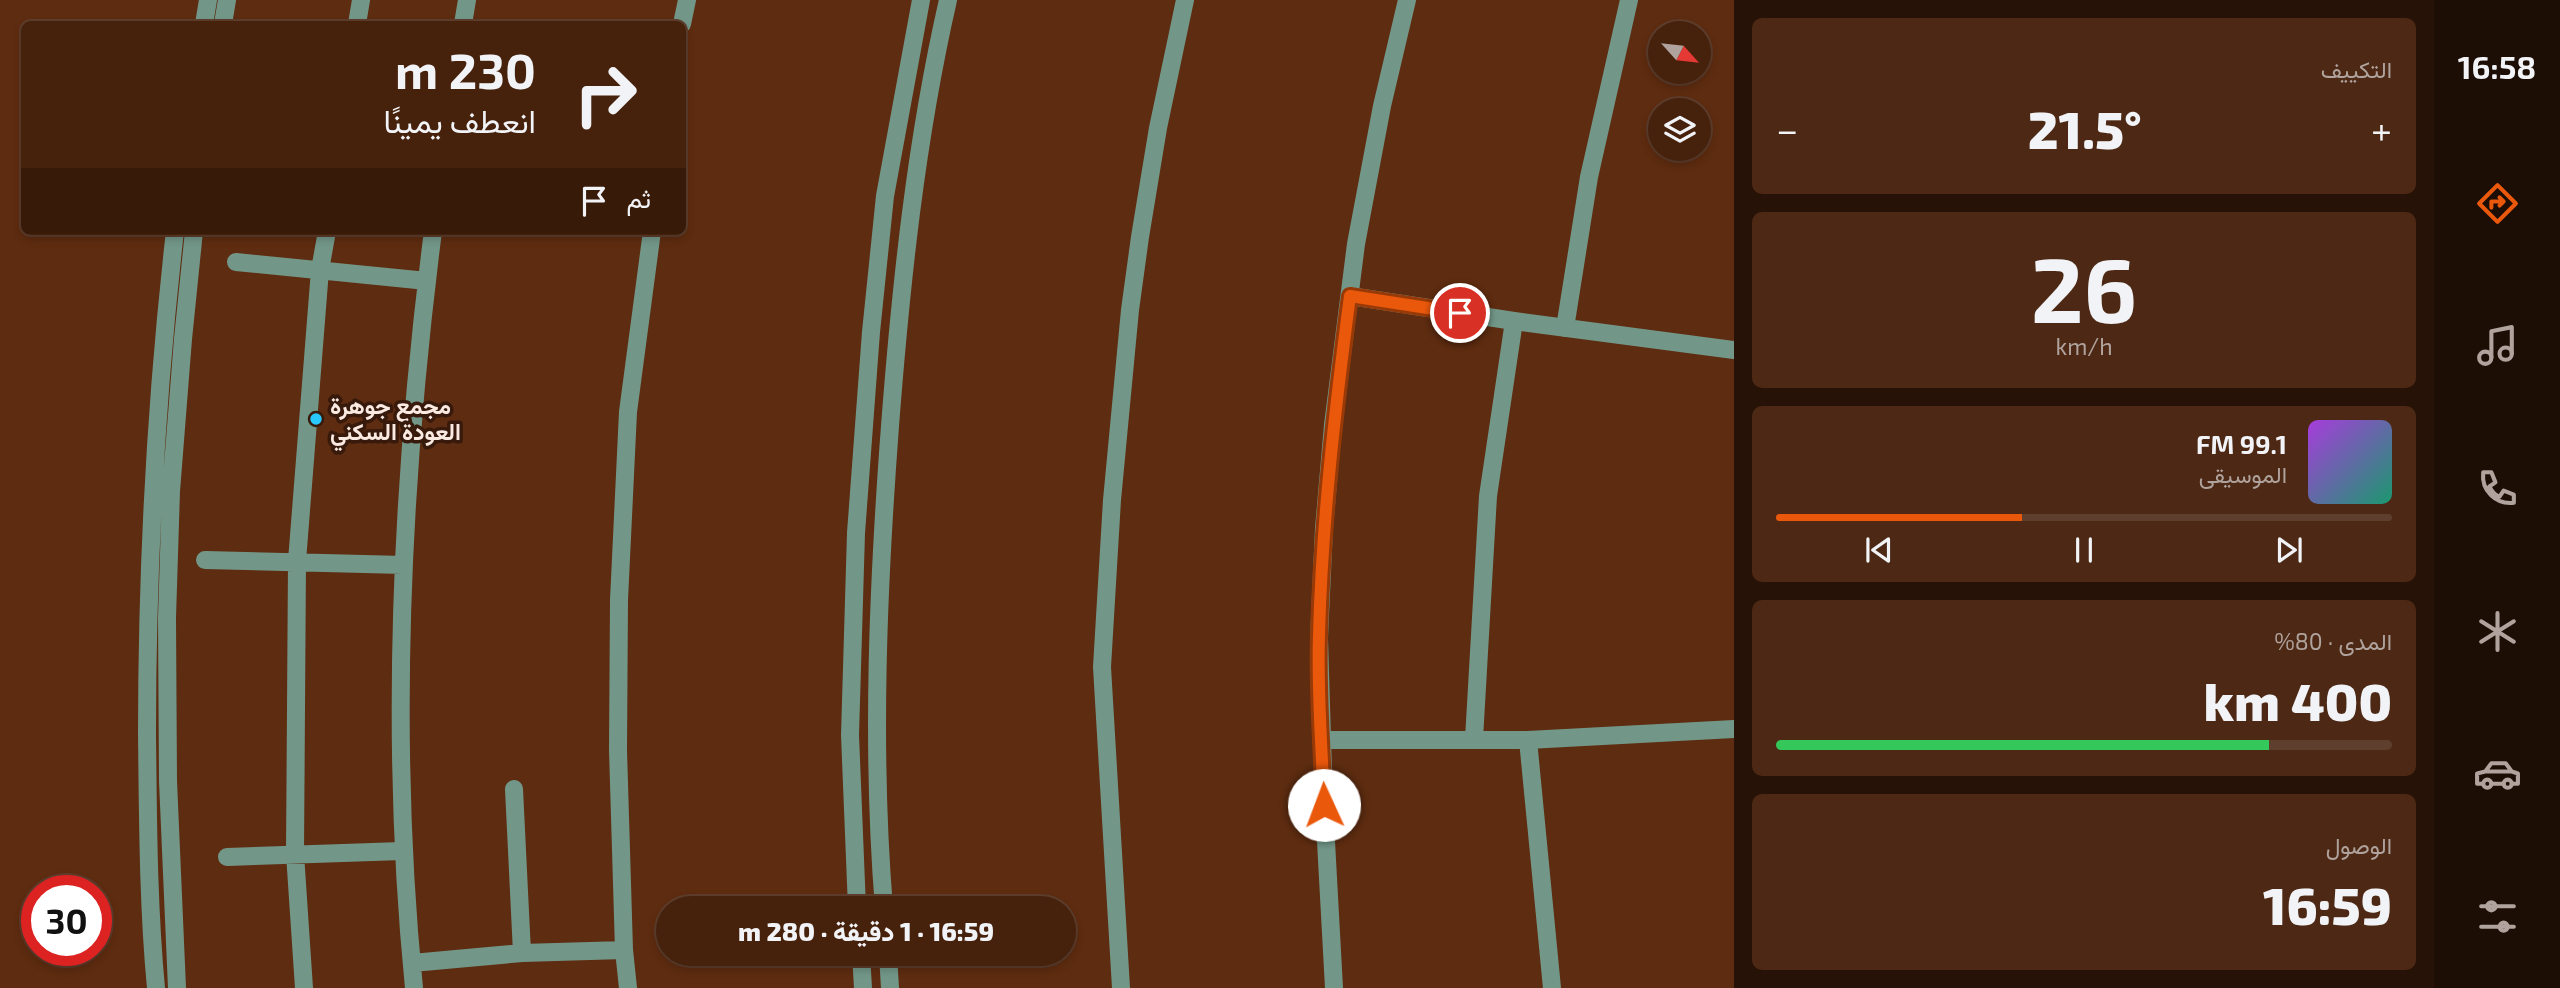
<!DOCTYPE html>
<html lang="ar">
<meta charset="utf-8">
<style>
body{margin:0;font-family:"Exo 2",Vazirmatn,sans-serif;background:#4d2915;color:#f1f3f6;direction:rtl;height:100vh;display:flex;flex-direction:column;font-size:26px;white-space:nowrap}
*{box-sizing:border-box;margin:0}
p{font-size:23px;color:#b0a39d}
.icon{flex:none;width:38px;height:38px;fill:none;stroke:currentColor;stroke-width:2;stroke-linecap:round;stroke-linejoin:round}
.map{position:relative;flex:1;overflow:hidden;direction:ltr}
.panel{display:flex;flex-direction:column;gap:18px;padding:18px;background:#261207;width:700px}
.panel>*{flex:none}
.banner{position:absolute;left:21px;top:21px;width:665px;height:214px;border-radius:10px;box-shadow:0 4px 10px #0003,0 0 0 2px #5e3e2d;direction:rtl;background:#46210c;color:#f1f3f6;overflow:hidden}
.needle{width:46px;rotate:117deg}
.controls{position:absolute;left:1648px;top:21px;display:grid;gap:14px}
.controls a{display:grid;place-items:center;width:63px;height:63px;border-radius:50%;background:#46210c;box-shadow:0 4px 10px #0003,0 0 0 2px #5e3e2d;font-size:35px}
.speed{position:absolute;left:21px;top:875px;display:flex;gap:14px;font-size:35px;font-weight:700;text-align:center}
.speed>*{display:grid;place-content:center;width:91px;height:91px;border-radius:50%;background:#46210c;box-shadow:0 4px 10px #0003,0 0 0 2px #5e3e2d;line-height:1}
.speed .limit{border:10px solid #d22;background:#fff;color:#111}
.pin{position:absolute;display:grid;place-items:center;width:60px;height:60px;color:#fff;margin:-30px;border:4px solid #fff;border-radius:50%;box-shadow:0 2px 7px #0007}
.me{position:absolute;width:77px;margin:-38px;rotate:358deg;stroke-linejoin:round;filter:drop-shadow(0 0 5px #0008)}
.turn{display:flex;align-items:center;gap:24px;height:147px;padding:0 35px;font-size:32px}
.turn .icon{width:91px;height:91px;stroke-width:2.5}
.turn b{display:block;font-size:49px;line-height:60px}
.then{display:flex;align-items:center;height:66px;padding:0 35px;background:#0003;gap:14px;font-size:26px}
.big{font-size:52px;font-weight:800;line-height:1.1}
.panel .tile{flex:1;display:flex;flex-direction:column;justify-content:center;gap:10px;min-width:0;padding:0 24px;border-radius:10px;background:#4d2915}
.panel .dial{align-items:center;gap:0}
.dial b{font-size:91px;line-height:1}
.song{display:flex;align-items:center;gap:21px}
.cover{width:84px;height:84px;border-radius:10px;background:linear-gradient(135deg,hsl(280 70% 55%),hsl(160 70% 35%))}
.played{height:7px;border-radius:4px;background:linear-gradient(90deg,#ea580c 40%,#5e3e2d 40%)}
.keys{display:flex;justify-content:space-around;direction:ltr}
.heat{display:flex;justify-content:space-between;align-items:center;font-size:38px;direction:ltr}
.charge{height:10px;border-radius:5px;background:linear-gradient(90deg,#34c759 80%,#5e3e2d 0)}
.trip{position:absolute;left:656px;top:896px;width:420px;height:70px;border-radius:35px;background:#46210c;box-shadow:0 4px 10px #0003,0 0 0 2px #5e3e2d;font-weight:800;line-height:70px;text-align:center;direction:rtl}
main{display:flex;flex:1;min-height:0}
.tabs{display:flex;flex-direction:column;width:126px;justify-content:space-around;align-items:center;background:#1c0d05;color:#b0a39d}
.tabs .icon{width:49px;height:49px}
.tabs .active{color:#ea580c}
.tabs b{font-size:32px;color:#f1f3f6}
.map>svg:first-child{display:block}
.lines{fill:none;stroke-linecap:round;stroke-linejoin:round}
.minor{stroke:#729788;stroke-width:18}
.route-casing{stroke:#983908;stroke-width:18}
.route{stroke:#ea580c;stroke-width:12}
.poi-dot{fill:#28c8ff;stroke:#371a0b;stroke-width:2.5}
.labels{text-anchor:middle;stroke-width:7;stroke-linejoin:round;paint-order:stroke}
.poi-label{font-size:23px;font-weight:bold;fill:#faeae2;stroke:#371a0b;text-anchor:start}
</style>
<main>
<nav class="tabs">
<b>16:58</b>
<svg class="icon active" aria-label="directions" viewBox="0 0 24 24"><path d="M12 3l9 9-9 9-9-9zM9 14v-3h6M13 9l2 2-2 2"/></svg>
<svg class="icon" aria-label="music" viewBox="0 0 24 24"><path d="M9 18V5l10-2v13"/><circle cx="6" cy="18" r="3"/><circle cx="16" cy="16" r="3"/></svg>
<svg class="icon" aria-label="phone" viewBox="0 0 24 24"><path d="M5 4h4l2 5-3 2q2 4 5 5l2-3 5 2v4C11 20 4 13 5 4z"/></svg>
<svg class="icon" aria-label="climate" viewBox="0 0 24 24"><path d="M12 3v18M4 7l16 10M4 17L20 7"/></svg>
<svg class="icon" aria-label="car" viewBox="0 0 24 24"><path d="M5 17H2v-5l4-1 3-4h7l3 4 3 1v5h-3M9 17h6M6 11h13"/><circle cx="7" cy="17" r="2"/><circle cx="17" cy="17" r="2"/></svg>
<svg class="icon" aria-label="filters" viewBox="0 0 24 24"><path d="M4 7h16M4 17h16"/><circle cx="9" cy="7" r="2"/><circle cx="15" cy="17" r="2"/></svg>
</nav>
<section class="panel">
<div class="tile"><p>التكييف</p>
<div class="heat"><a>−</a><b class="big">21.5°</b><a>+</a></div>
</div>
<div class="tile dial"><b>26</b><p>km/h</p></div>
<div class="tile">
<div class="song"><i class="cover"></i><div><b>99.1 FM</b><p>الموسيقى</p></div></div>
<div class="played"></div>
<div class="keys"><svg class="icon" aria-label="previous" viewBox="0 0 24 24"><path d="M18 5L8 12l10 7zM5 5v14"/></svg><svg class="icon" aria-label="pause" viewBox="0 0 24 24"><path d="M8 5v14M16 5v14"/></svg><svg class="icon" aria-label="next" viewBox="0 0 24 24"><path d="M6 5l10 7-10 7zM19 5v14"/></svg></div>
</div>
<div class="tile"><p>المدى · 80%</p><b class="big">400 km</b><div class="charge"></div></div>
<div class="tile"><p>الوصول</p><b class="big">16:59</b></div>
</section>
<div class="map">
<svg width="1734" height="988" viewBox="0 0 1734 988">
<rect width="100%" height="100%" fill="#5e2c10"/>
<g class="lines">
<path class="minor" d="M204,24L208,0
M223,24L227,0
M357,24L361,0
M463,24L467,0
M682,24L687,0
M236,262L427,281
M1350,296L1514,321L1734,350
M1565,328L1589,177L1629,0
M205,560L404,565
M1474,739L1488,496L1514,321
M1322,740H1528L1734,729
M1528,740L1552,988
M514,789L522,953
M227,857L402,851
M857,908L850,735L856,533L871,332L885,196L921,0
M884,908C871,748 878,586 890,426C901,283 916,140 948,0
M861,954L863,988
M888,954L890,988
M412,963L522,953L624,950
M156,988C148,904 148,818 147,734C147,565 156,398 175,231
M177,988L168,781L167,618L171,491L183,339L194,231
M304,988L295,854L297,561L320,270L327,231
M414,988C389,737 401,481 433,231
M628,988L624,950L618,750L619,600L628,412L652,231
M1121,988L1102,667L1112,500L1130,310L1140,237L1158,128L1185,0
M1334,988L1324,805L1319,638L1324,528L1333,425L1356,244L1382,106L1407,0"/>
</g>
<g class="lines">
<defs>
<path id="route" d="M1324,805C1322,749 1317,692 1319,635C1322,521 1335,409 1350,296L1460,313"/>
</defs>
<use href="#route" class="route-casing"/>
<use href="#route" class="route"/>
</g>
<circle class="poi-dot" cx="316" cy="419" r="7"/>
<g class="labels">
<g class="poi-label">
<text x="330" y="414">مجمع جوهرة<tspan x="330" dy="26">العودة السكني</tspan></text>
</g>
</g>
</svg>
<div class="controls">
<a><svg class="needle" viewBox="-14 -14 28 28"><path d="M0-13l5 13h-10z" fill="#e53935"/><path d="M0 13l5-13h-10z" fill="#b0a39d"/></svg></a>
<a><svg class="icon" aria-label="layers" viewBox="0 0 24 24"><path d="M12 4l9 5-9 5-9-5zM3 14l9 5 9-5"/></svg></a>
</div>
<div class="speed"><div class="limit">30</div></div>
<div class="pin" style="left:1460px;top:313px;background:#d93025"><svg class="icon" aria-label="arrive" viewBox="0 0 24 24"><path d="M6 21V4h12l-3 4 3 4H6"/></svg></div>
<svg class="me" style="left:1324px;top:805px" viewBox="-20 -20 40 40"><circle r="19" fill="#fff"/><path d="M0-13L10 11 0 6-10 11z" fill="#ea580c"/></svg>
<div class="trip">16:59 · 1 دقيقة · 280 m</div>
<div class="banner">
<div class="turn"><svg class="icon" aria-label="right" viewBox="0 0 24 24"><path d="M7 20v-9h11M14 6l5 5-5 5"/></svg><div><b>230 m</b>انعطف يمينًا</div></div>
<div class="then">ثم<svg class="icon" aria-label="arrive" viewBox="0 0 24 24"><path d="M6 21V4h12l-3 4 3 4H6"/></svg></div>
</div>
</div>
</main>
